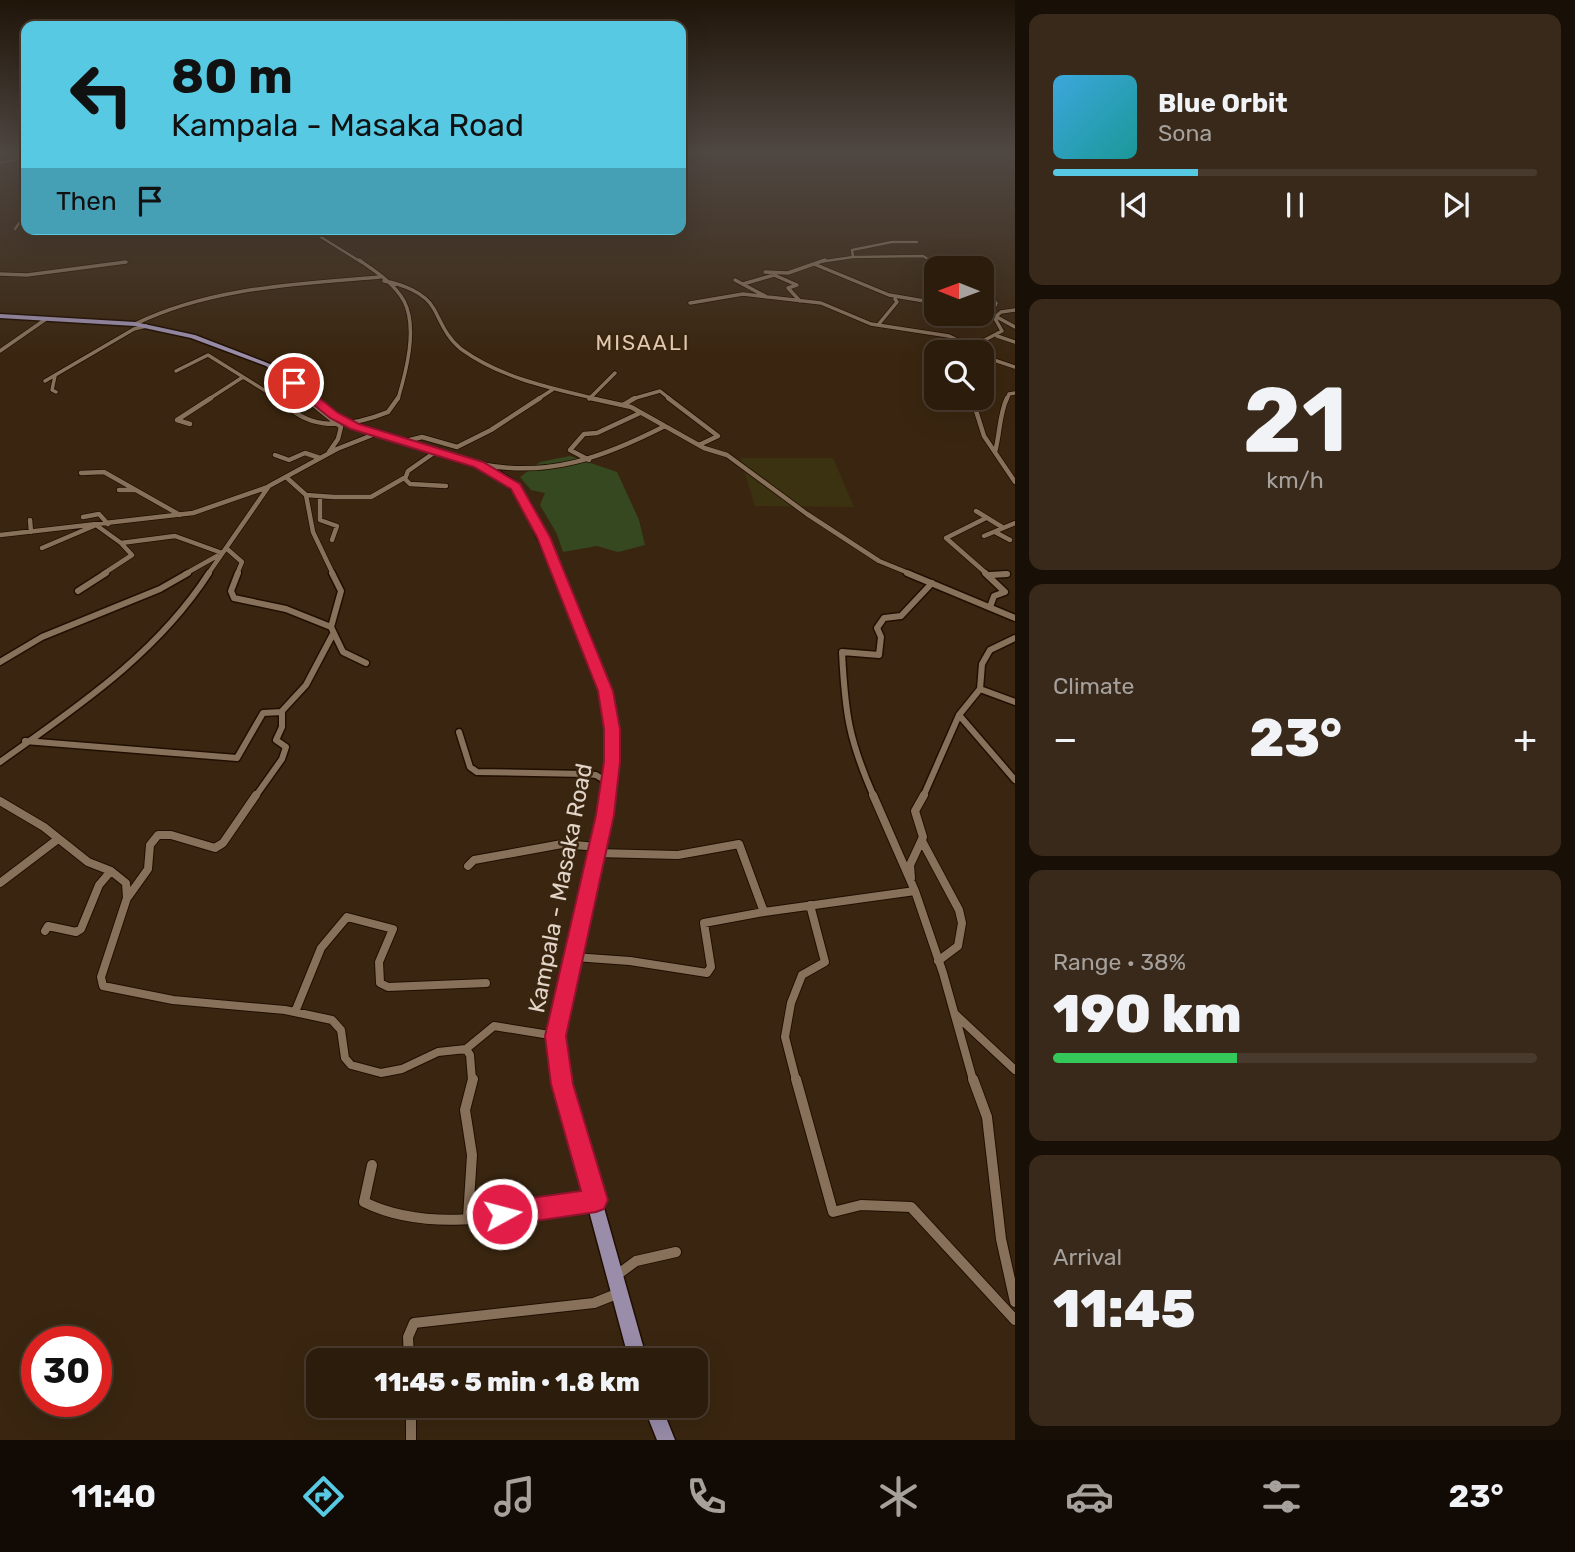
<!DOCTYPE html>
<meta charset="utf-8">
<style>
body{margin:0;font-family:Rubik,sans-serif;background:#38291a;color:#f1f3f6;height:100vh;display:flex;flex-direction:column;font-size:26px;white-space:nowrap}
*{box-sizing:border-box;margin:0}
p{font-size:23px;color:#a6a19d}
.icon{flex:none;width:38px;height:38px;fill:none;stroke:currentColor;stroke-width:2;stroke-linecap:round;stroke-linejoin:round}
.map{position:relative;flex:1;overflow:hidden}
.sheet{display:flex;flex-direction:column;gap:14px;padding:14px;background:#180f07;width:560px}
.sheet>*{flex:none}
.top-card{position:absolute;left:21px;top:21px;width:665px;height:214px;border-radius:14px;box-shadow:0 7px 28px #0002,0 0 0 2px #483a2d;background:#57c9e3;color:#111;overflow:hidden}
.needle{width:46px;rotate:271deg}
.buttons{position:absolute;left:924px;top:256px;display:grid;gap:14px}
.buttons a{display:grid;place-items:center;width:70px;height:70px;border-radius:14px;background:#2c1c0c;box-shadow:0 7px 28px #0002,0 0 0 2px #483a2d;font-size:35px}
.speed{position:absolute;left:21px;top:1326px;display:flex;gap:14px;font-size:35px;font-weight:700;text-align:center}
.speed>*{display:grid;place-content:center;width:91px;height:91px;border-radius:50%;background:#2c1c0c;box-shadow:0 7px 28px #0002,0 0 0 2px #483a2d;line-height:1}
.speed .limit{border:10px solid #d22;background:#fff;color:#111}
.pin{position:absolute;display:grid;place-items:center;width:60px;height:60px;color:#fff;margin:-30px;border:4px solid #fff;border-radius:50%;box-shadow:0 2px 7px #0007}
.me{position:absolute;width:77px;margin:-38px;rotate:83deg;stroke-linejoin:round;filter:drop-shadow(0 0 5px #0008)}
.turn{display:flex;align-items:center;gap:24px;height:147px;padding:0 35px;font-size:32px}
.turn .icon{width:91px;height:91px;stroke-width:2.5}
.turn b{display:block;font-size:49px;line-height:60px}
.then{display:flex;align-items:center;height:66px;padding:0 35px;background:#0003;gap:14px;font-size:26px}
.big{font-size:52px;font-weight:800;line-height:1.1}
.sheet .tile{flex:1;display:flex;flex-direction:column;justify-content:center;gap:10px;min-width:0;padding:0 24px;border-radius:14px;background:#38291a}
.sheet .dial{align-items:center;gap:0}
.dial b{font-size:91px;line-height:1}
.song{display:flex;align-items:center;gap:21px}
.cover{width:84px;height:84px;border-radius:10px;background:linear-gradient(135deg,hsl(200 70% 55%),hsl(180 70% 35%))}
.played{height:7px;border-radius:4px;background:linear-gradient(90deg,#57c9e3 30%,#483a2d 30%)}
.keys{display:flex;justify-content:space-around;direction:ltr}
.heat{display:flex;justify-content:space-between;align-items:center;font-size:38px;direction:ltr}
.charge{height:10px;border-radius:5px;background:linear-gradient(90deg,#34c759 38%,#483a2d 0)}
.trip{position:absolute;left:306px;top:1348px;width:402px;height:70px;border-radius:14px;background:#2c1c0c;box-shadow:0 7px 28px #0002,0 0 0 2px #483a2d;font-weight:800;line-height:70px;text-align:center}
.tabs{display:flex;height:112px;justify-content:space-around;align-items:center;background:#120b05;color:#a6a19d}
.tabs .icon{width:49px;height:49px}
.tabs .on{color:#57c9e3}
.tabs b{font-size:32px;color:#f1f3f6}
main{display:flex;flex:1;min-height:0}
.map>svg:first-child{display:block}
.green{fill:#36481f}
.sand{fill:#3a3211}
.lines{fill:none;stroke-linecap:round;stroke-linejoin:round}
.minor-far5-casing{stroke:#200e00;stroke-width:3.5}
.minor-far4-casing{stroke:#200e00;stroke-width:5}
.minor-far3-casing{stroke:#200e00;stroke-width:6}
.minor-far2-casing{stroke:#200e00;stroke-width:9}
.minor-far1-casing{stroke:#200e00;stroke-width:10}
.minor-casing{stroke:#200e00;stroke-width:12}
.primary-casing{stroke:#200e00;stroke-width:3}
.minor-far5{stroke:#88715a;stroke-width:2.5}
.minor-far4{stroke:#88715a;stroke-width:3.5}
.minor-far3{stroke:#88715a;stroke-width:4.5}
.minor-far2{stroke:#88715a;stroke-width:6}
.minor-far1{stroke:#88715a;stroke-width:8}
.minor{stroke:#88715a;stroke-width:10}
.primary{fill:#998daa;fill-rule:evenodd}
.route{fill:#e11d48;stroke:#92132f;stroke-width:2}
.labels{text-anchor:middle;stroke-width:5;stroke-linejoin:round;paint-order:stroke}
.far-quarter-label{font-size:21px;letter-spacing:2px;fill:#e1c8ae;stroke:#3a2610}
.street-label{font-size:23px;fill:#e2d5c8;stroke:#3a2610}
</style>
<main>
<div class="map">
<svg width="1015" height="1440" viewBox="0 0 1015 1440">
<rect width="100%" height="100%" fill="#3a2610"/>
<path class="green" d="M570,456L617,472L639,520L645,545L618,552L597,546L563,552L557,534L540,505L545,493L531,490L520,477L540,462Z"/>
<path class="sand" d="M740,458H833L854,507L755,506Z"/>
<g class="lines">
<defs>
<path id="minor-far5" d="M0,163L26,158
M15,229L24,216L20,188L26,178
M295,229L311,233
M308,229L361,262
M853,257L923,256L933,262
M819,262L853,257L852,250L892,242H917"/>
<path id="minor-far4" d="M359,260C375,271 394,283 404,301C418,328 406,372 398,399
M930,260L945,268
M814,264L889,295L936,303
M765,272L788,273L825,260
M0,274L27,275L126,262
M735,280L767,297
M384,281C401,284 425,292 434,309C442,324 447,338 461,349C501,378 550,388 597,399
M743,284L774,275L797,285L788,288L800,301
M982,288L990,291L995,302
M690,303L743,294L821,303L871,324L949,336L976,349
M995,316L1015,327
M994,318L1001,312L1015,310
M135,324C211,287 297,284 380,277
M878,325L897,302L895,299
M997,336L1015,342
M976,350L979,343L1002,331L992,313L996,303L982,301
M0,351L46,319
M982,356L1015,367
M176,371L208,355L272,395L302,389
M55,376L52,390L56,392
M45,381L134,329L146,326
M297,391L307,399
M209,399L243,377
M538,399L552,390
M589,399L615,373
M632,399L660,391L670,399
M1007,399L1009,394L1015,393"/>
<path id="minor-far3" d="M305,398L341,427L338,439L329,452
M590,398L631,407L704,448L727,455L807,514L879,561L911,574
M668,398L718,436L699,445
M972,398L984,436L1015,482
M623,405L635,398
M292,410C319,432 358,424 388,412L398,398
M190,424L177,420L211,398
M402,442L422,437L457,447L491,430L540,398
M438,450L408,471L405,479L410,484L446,486
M995,452C1000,434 999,415 1007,398
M275,455L289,460L305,453L320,458
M589,460L570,450L584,434L597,433L640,413
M480,464C549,478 604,457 665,426
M81,473L104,472L180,515
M286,477L306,495L334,497H371L404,478
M119,490H134
M306,495L313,532L333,574
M320,496V520L337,526L332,540
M976,511L1002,527
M83,517L99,514L108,524
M986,518L946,538L987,574
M30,520L31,532
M995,532L1010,540
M0,535L193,513L268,487
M984,536L1015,523
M42,548L96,525L121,543L175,536L222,553
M226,548L242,562L237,574
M103,574L132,555L121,543
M185,574L217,556
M208,574L269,486L337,449L375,434
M1001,574H1007"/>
<path id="minor-far2" d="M238,573L231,591L234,598L286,609L331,627L343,652L366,663
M907,573L1015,618
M985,573L1005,592L994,596L990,607
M990,575L1007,574
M78,591L106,573
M331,627L341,591L332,573
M0,662L42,637L160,589L188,573
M980,689L1015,702
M959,715L1015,780
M459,732L470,767L477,772L585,774L596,775L609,783
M25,741L237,758L263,713L282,712
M0,762C77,707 157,654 209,573
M255,797L282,759L286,747L276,740L282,727V711L306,685L333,634
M874,797C849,740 845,714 842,652L879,655L881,637L877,628L884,618L901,616L932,583
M923,797L959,715L980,689L982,664L990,650L1015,638"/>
<path id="minor-far1" d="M873,795L915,891L943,973L973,1080
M0,801L44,827L88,862L111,871L126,883L127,898L101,977L103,986L173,1000L285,1010L332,1020L341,1030L345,1058L351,1065L381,1073L402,1069L438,1052L466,1049L494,1026L556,1036
M922,841L959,910L962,923L958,946L938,961
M596,853L678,855L739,844L764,912L915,891
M468,866L474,860L562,844L598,847
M911,878L910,865L923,837L915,811L924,795
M0,883L58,839
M128,897L148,869L150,845L158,835H171L215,848L223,843L256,795
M45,931L48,926L76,932L81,929L99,885L111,871
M574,957L630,961L707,973L711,967L704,923L764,912
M295,1012L321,948L347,917L393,929L379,962L380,983L388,987L486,983
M955,1014L1015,1070
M466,1049L470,1055L472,1080
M796,1080L785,1037L791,1003L802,975L825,962L810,905"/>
<path id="minor" d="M796,1079L833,1212L861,1205L911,1207L1015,1320
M973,1079L987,1117L1001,1239L1015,1302
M372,1165L364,1202C432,1236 521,1213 592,1201
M468,1217L472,1155L465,1110L473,1079
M617,1275L636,1261L676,1252
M409,1360L408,1337L414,1323L594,1303L619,1293
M411,1405V1440"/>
<path id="primary" d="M0,314L135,322L195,335L270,364L337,413L358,424L491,466L513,480L530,502L587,628L610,691L616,716L617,763L611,815L563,1036L569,1084L647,1360H629L555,1084L549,1036L599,815L607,763L606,716L600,691L577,628L522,503L507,484L485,470L352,428L331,417L266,366L191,338L135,326L0,318Z
M643,1405H661L675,1440H657Z"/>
</defs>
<use href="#minor-far5" class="minor-far5-casing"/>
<use href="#minor-far4" class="minor-far4-casing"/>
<use href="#minor-far3" class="minor-far3-casing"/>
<use href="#minor-far2" class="minor-far2-casing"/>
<use href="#minor-far1" class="minor-far1-casing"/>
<use href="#minor" class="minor-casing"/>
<use href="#primary" class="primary-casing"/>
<use href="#minor-far5" class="minor-far5"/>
<use href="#minor-far4" class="minor-far4"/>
<use href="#minor-far3" class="minor-far3"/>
<use href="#minor-far2" class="minor-far2"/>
<use href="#minor-far1" class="minor-far1"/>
<use href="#minor" class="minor"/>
<use href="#primary" class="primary"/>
</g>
<linearGradient id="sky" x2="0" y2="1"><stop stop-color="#201509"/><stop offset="0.43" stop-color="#4f4742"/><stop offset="1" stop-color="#4f4742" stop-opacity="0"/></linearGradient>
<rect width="1015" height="354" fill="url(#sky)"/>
<path class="route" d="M290,381H298L338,413L359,424L483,462L520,484L550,537L613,691L620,729V762L614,815L566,1036L573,1084L608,1200L604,1209L596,1212L502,1226L493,1223L490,1214L493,1206L502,1202L581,1191L551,1084L545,1036L596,815L604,762V729L598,691L537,537L511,489L474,467L351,429L330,418L290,385Z"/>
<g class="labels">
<g class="far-quarter-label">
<text x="643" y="350">MISAALI</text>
</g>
<g class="street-label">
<text transform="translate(560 888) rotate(-79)" y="8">Kampala - Masaka Road</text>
</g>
</g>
</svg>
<div class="buttons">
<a><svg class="needle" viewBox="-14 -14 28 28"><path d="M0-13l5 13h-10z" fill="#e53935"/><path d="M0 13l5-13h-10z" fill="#a6a19d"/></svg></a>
<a><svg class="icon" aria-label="search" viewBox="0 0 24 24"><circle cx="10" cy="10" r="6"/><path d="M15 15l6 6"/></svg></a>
</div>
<div class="speed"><div class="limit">30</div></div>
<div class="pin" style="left:294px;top:383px;background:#d93025"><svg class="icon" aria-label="arrive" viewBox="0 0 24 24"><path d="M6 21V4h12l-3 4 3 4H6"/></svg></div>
<svg class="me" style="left:502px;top:1214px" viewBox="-20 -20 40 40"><circle r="17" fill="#e11d48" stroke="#fff" stroke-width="3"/><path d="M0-11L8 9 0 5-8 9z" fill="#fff"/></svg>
<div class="trip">11:45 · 5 min · 1.8 km</div>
<div class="top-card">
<div class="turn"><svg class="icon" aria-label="left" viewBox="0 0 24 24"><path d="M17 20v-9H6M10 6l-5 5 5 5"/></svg><div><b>80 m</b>Kampala - Masaka Road</div></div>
<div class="then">Then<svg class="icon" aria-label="arrive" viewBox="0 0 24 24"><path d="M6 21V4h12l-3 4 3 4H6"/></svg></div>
</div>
</div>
<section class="sheet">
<div class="tile">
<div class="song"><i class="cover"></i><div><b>Blue Orbit</b><p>Sona</p></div></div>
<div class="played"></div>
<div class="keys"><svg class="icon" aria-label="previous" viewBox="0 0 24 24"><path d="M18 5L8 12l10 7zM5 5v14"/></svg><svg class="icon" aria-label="pause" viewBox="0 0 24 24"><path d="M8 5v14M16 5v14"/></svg><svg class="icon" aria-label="next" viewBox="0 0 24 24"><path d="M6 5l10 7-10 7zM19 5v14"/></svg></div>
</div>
<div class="tile dial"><b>21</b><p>km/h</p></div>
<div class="tile"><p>Climate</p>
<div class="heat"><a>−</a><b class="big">23°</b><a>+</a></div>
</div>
<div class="tile"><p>Range · 38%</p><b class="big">190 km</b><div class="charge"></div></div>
<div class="tile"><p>Arrival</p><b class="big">11:45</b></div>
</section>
</main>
<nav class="tabs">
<b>11:40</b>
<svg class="icon on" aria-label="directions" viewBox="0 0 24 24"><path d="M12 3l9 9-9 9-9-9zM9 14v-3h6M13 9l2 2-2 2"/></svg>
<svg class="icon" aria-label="music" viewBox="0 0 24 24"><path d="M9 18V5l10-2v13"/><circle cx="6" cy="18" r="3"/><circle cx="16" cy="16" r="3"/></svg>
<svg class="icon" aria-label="phone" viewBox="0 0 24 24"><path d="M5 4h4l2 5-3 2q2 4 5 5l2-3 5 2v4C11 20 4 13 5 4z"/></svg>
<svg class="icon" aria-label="climate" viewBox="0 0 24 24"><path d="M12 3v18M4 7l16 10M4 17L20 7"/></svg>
<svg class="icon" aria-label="car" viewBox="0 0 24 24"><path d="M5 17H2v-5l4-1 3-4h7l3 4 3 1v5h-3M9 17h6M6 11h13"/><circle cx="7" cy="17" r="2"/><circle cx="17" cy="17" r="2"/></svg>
<svg class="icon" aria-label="filters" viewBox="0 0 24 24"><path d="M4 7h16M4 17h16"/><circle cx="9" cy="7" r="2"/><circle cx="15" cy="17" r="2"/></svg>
<b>23°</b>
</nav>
